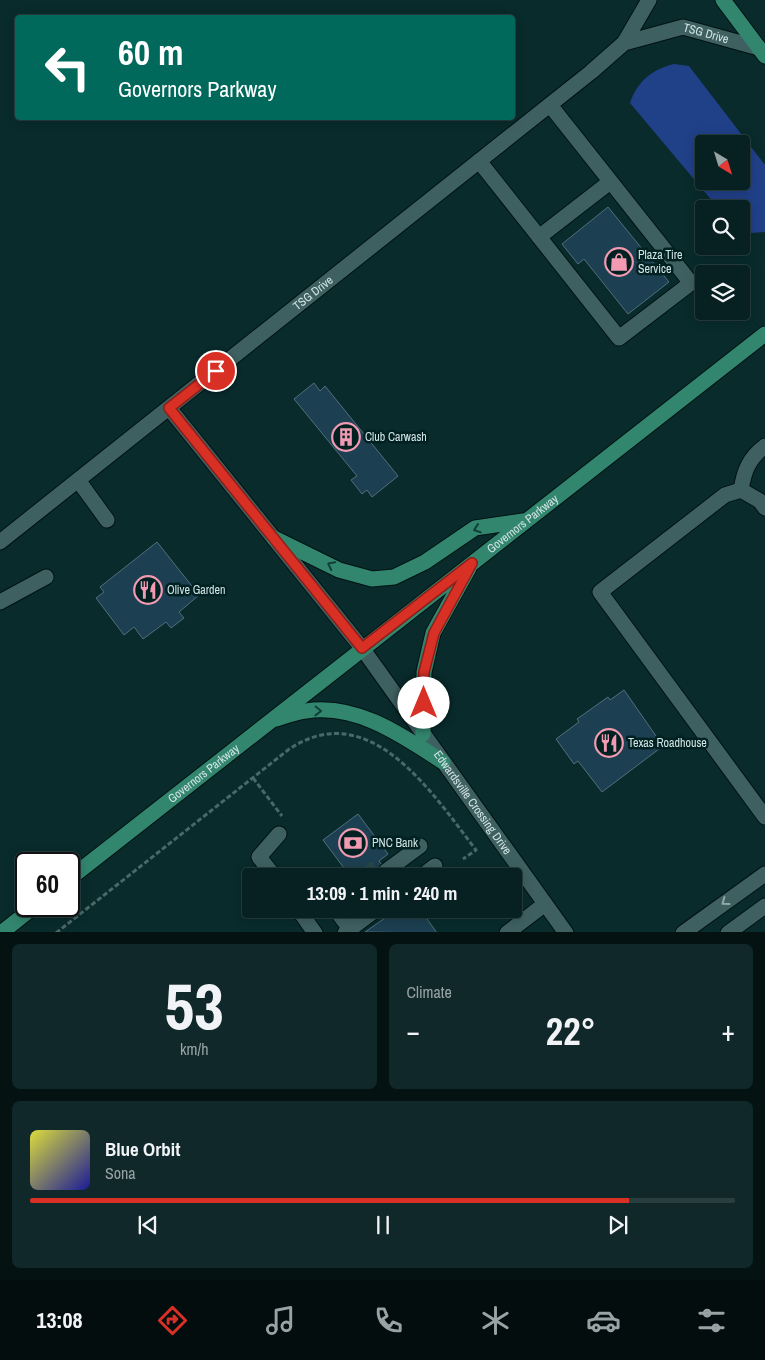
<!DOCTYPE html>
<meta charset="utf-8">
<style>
body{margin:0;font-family:"Archivo Narrow",sans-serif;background:#10282a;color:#f1f3f6;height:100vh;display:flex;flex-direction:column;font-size:19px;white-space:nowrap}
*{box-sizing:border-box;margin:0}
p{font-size:16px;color:#98a3a5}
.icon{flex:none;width:28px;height:28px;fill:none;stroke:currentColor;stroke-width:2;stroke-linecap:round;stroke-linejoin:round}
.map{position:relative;height:932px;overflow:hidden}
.details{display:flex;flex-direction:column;gap:12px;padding:12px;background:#041212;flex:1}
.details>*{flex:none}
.top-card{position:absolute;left:15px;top:15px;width:500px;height:105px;border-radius:5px;box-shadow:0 2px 12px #0003,0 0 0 1px #283e3f;background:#00695c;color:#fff;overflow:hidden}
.needle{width:32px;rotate:142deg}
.fabs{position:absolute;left:695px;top:135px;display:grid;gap:10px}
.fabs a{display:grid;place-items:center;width:55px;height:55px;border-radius:5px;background:#072021;box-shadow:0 2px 12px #0003,0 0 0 1px #283e3f;font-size:25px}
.speed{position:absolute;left:15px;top:852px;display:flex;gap:10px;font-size:25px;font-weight:700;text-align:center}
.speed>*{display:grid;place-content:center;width:65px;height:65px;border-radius:50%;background:#072021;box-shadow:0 2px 12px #0003,0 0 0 1px #283e3f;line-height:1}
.speed .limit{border:2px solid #111;border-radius:8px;background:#fff;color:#111}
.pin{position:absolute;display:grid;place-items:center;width:42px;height:42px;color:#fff;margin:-21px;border:2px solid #fff;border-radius:50%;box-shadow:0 1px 5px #0007}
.me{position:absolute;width:55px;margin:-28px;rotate:0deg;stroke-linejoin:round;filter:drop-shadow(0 0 4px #0008)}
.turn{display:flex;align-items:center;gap:18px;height:105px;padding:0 20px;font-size:22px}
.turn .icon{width:65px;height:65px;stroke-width:2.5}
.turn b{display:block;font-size:35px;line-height:42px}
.big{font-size:38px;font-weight:800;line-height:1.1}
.details .card{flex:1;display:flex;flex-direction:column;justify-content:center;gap:8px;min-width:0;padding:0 18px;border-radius:8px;background:#10282a}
.details .dial{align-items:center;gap:0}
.dial b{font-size:65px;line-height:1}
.song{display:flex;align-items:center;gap:15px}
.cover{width:60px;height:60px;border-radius:8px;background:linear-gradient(135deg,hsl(60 70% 55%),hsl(240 70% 35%))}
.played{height:5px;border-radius:2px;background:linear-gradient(90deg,#d93025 85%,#283e3f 85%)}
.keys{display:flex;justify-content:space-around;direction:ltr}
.heat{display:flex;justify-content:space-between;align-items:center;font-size:28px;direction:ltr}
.details .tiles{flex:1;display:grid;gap:12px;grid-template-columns:1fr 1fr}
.card:last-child{grid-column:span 2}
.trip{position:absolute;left:242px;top:868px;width:280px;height:50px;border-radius:5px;background:#072021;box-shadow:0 2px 12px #0003,0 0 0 1px #283e3f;font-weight:800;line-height:50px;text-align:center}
.menu{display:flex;height:80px;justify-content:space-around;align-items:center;background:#030d0d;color:#98a3a5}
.menu .icon{width:35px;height:35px}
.menu .selected{color:#d93025}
.menu b{font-size:22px;color:#f1f3f6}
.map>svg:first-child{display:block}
.water{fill:#204088;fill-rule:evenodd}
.building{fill:#1c4051;stroke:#536e7c}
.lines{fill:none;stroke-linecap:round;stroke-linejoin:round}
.minor-tunnel{stroke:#274748;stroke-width:15;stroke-dasharray:15 8;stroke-linecap:butt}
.minor-casing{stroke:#001213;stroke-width:17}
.major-casing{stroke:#001213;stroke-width:17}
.path{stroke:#4b6868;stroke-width:3;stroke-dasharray:5 2.5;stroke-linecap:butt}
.minor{stroke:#3f6061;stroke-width:15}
.major{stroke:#32866e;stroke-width:15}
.oneway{stroke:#0f3f39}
.oneway2{stroke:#90a9a9}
.route-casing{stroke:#8d1f18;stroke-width:12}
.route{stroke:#d93025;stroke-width:9}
.labels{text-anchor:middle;stroke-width:5;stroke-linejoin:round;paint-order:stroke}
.street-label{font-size:12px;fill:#d2e4e4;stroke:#002122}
.poi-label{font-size:12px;fill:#d2e4e4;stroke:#002122;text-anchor:start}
</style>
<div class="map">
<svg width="765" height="933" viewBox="0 0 765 933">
<rect width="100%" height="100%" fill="#092b2c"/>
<path class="water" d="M674,64L689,66L765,165V232L752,233L741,229V209H719L630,103C637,82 652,69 674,64ZM704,144H741V181H704Z"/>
<path class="building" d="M608,207L669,282L628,314L584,259L578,264L562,244Z
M314,383L320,391L325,386L398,476L372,497L367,490L362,494L351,480L357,476L294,399Z
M157,542L199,595L179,612L184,618L171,628L166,622L143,639L134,627L124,635L96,598L104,592L100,587Z
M624,690L663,746L602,792L578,761L574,764L556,739L579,722L577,719L608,697L610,700Z
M358,814L388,854L379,861L390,876H364L362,874L358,876H350L323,840Z
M398,909H420L437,933L365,932Z"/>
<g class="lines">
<path class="minor-tunnel" d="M364,876L381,864"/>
<defs>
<g id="minor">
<path d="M624,43L649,0"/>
<path d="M479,161L619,338L691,283L550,105"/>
<path d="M539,237L610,182"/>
<path id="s1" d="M169,408L362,648L566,933"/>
<path d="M765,446C749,458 744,471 741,490L760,501L765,508"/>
<path d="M78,480L107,520"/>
<path d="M741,490L725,495L600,592L765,817"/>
<path id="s2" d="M0,542L591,72L624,43L683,27L759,48"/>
<path d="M0,602L46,577"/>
<path d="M386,871L420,846"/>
<path d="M274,876L259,857L279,834"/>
<path d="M422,876L435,866"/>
<path d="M298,909L315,933"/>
<path d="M335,909L350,929"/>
<path d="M345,933L377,909"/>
<path d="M507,933L545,904"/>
<path d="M683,933L765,874"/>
<path d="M728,933L765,906"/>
</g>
<g id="major">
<path d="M723,0L765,56"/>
<path d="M274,538L339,570L372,579L394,577L425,562L475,528L523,521"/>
<path d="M276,719C286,716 296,712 306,711C357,703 403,736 443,762"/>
<path d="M423,734L424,672L433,633L469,568"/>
<path id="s3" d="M69,879L765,334"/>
<path d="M1,933L35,906"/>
</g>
</defs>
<use href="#minor" class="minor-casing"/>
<use href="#major" class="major-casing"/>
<path class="path" d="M253,778L282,816
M56,933L288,750C369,694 433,794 476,850L463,859"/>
<use href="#minor" class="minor"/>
<use href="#major" class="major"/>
</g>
<defs><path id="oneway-chevron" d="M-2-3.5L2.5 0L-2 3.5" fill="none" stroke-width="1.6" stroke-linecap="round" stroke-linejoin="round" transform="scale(1.25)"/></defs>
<g class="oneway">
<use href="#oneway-chevron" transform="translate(477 529) rotate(162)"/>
<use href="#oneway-chevron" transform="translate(331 565) rotate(-153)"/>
<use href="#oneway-chevron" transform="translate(318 711) rotate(1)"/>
</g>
<use class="oneway2" href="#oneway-chevron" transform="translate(725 902) rotate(144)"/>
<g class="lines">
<defs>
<path id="route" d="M216,371L169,408L362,648L472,563L434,633L424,672V703"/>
</defs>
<use href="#route" class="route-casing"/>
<use href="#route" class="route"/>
</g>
<defs>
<symbol id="shop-ring" viewBox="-11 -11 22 22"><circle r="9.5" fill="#002122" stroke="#f19ab1" stroke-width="1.5"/><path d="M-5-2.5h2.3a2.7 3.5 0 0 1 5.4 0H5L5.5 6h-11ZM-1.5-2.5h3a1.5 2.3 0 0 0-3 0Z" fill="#f19ab1"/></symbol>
<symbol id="building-ring" viewBox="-11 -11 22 22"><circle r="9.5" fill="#002122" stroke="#f19ab1" stroke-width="1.5"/><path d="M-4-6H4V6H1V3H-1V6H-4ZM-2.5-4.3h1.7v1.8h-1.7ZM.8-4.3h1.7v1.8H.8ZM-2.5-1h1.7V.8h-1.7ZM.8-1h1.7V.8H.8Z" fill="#f19ab1"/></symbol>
<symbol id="restaurant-ring" viewBox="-11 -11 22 22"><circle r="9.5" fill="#002122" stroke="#f19ab1" stroke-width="1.5"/><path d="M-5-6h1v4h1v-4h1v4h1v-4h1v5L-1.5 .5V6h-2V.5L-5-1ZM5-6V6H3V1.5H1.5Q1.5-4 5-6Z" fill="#f19ab1"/></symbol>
<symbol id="bank-ring" viewBox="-11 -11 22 22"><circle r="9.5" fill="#002122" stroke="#f19ab1" stroke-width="1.5"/><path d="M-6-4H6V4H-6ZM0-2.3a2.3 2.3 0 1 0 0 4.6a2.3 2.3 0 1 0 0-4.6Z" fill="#f19ab1"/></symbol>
</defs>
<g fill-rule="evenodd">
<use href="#shop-ring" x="603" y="246" width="32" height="32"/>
<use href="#building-ring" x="330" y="421" width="32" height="32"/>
<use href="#restaurant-ring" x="132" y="574" width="32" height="32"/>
<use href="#restaurant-ring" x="593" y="727" width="32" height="32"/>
<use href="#bank-ring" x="337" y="827" width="32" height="32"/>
</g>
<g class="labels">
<g class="street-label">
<text dy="4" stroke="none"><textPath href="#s2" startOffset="884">TSG Drive</textPath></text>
<text dy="4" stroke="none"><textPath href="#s2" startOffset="400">TSG Drive</textPath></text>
<text dy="4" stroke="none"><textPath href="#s3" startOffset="576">Governors Parkway</textPath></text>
<text dy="4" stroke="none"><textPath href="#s3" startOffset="171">Governors Parkway</textPath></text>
<text dy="4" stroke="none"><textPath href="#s1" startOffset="498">Edwardsville Crossing Drive</textPath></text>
</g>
<g class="poi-label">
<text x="638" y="259">Plaza Tire<tspan x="638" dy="14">Service</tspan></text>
<text x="365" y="441">Club Carwash</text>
<text x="167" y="594">Olive Garden</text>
<text x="628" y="747">Texas Roadhouse</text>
<text x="372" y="847">PNC Bank</text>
</g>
</g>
</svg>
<div class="fabs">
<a><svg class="needle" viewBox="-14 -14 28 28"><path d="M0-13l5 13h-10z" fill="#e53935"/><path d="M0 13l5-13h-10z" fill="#98a3a5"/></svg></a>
<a><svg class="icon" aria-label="search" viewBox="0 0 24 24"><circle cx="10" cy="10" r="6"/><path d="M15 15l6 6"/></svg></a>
<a><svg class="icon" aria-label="layers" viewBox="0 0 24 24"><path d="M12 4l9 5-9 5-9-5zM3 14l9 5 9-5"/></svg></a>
</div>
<div class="speed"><div class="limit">60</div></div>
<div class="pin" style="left:216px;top:371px;background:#d93025"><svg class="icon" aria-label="arrive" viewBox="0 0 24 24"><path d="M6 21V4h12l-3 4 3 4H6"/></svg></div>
<svg class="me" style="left:424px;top:703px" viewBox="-20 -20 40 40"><circle r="19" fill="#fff"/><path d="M0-13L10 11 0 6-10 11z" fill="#d93025"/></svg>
<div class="trip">13:09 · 1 min · 240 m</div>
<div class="top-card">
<div class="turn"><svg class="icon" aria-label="left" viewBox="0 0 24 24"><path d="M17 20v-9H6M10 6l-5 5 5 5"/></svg><div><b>60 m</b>Governors Parkway</div></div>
</div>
</div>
<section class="details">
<div class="tiles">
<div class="card dial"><b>53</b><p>km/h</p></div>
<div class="card"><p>Climate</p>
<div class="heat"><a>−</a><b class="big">22°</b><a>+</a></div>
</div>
<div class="card">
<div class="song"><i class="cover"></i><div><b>Blue Orbit</b><p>Sona</p></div></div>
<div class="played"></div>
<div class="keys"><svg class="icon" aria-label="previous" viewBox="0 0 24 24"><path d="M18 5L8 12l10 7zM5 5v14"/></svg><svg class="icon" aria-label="pause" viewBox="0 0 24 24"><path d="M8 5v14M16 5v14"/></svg><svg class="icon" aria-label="next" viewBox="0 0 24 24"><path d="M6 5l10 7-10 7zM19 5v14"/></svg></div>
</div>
</div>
</section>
<nav class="menu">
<b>13:08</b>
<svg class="icon selected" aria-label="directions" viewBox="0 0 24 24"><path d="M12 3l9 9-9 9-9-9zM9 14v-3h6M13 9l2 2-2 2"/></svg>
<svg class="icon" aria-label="music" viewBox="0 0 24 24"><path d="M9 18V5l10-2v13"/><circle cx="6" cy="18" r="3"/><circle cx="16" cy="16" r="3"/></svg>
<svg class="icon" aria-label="phone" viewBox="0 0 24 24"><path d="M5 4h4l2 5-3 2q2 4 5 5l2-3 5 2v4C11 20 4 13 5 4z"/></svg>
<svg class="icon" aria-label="climate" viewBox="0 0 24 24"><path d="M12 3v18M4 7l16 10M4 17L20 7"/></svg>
<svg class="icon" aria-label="car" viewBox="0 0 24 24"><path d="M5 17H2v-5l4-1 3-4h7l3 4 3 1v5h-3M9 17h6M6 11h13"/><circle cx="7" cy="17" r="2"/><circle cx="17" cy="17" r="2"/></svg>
<svg class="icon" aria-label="filters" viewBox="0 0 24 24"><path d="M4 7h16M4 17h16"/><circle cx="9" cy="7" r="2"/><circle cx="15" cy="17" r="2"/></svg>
</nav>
